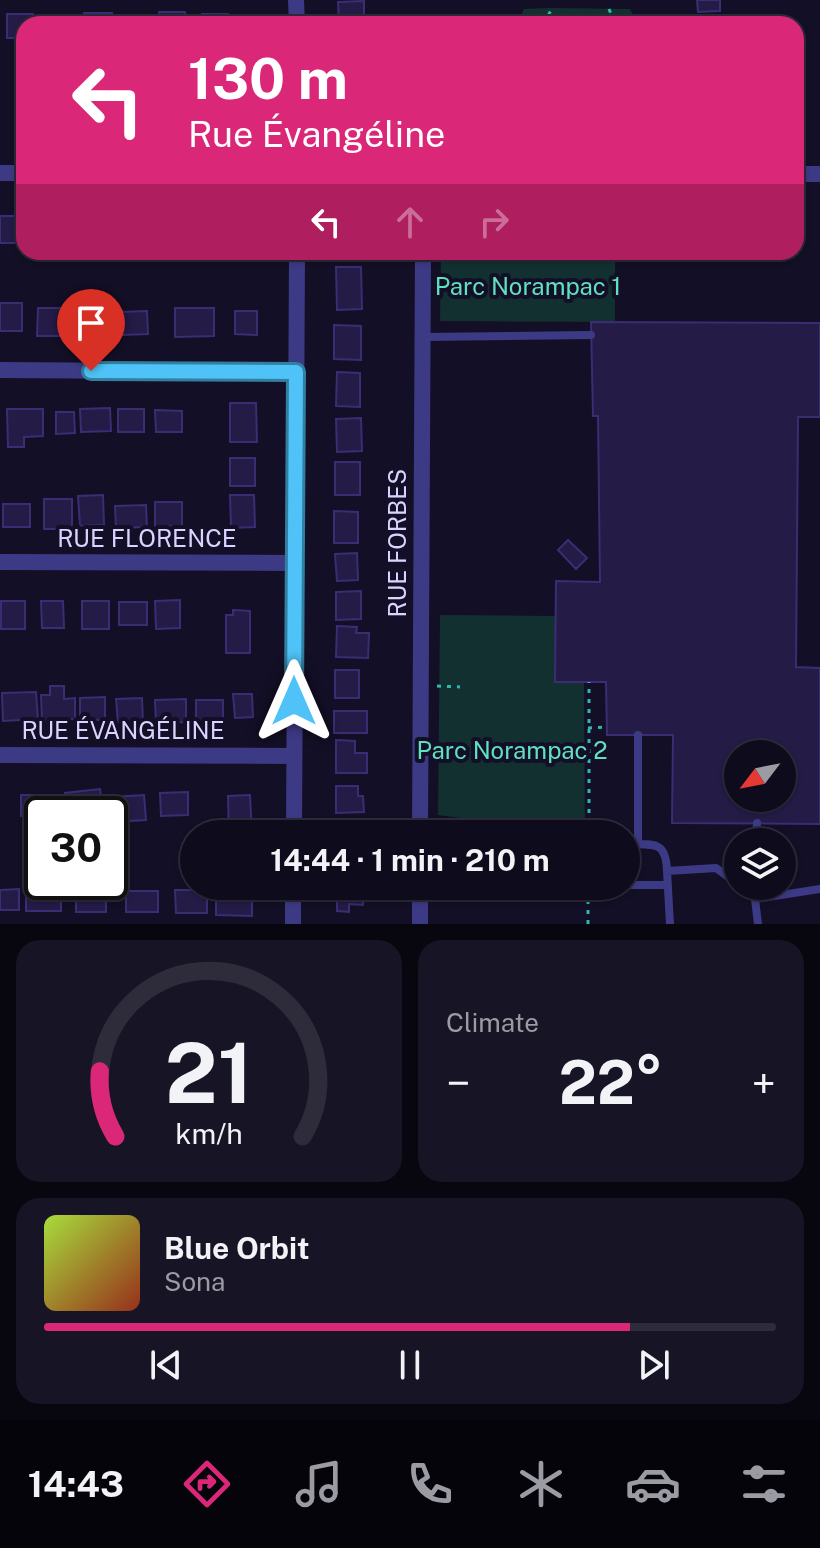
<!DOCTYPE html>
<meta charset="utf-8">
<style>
body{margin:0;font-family:"Public Sans",sans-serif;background:#171425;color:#f1f3f6;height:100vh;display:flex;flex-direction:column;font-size:30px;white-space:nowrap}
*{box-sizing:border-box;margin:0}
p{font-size:26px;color:#9b9ba3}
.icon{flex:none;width:44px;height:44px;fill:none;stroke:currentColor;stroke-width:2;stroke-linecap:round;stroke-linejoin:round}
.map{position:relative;height:924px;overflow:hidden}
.drawer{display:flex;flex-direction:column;gap:16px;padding:16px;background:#08060f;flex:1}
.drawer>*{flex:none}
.banner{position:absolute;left:16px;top:16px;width:788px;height:244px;border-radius:24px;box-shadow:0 2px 6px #0004,0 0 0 2px #2e2b3b;background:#db2777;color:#fff;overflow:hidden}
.needle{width:52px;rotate:238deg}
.controls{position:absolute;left:724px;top:740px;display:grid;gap:16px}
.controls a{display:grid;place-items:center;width:72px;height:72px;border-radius:50%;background:#0e0b1c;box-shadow:0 2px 6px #0004,0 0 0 2px #2e2b3b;font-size:40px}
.speed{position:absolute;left:24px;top:796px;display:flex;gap:16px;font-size:40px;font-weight:700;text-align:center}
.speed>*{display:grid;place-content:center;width:104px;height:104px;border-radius:50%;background:#0e0b1c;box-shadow:0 2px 6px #0004,0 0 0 2px #2e2b3b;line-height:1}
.speed .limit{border:4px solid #111;border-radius:12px;background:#fff;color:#111}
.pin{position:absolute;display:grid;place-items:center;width:68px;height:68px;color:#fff;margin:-82px -34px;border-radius:50% 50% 50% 0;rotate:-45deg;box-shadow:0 0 8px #0007}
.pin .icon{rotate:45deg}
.me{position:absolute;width:88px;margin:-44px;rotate:0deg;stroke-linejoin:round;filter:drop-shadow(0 0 6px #0008)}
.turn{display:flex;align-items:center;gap:28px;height:168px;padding:0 40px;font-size:36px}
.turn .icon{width:104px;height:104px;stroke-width:2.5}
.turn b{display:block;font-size:56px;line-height:68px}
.lanes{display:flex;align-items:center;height:76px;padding:0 40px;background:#0003;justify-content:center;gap:40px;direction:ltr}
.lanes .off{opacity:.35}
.big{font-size:60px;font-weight:700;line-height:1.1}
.drawer .tile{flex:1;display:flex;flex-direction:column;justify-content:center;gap:12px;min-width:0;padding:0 28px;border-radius:24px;background:#171425}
.drawer .dial{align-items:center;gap:0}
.dial svg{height:208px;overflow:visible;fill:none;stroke:#2e2b3b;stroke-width:7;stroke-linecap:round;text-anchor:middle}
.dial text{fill:#f1f3f6;stroke:none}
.song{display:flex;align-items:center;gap:24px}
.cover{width:96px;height:96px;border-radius:12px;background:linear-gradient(135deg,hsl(80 70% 55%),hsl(10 70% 35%))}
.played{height:8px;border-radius:4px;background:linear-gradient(90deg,#db2777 80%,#2e2b3b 80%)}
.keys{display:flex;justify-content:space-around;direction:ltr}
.heat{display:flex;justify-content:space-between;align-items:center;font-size:44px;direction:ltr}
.drawer .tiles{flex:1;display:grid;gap:16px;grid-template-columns:1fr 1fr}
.tile:last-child{grid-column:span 2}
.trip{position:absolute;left:180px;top:820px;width:460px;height:80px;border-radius:40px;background:#0e0b1c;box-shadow:0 2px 6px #0004,0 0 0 2px #2e2b3b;font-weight:700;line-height:80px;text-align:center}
.tab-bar{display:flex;height:128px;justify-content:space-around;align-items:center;background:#06040b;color:#9b9ba3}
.tab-bar .icon{width:56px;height:56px}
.tab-bar .selected{color:#db2777}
.tab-bar b{font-size:36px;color:#f1f3f6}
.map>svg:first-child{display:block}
.green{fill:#12302f}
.building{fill:#241b47;stroke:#3b2d73;stroke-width:2;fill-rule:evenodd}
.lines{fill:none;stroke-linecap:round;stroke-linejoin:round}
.path{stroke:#2fb8b0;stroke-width:3;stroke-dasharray:4 6;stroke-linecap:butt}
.service{stroke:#3d3a85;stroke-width:8}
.minor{stroke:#3d3a85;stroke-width:16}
.route-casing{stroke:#337fa1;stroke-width:20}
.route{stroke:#4fc3f7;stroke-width:14}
.labels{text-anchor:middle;stroke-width:8;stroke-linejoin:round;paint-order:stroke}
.park-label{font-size:24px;fill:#5fe0c0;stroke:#130f26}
.street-label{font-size:24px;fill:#d9d4ff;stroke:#130f26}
</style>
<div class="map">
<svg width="820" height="924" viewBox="0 0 820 924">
<rect width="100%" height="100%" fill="#130f26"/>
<path class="green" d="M552,8L630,9L634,17L783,18V24H396V15L521,16L524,9Z
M441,252H615V322L440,321Z
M440,615L555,616V682H584L585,833L546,830L438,815Z"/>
<path class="building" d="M697,0H720V11L698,12Z
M364,1V24H339L338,2Z
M159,12H185L186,24H160Z
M84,13H112V24H84Z
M7,14H33V24H24V38H7Z
M202,14H228V24H202Z
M46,15H72V24H46Z
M122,16H147V24H122Z
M236,18H265V24H236Z
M0,216H17V243H0Z
M336,267H361L362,309L337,310Z
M0,303H22V331H0Z
M38,308H64V317H69V336H37Z
M175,308H214V336L175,337Z
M147,311L148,334L122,335L121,312Z
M235,311H257V335L235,334Z
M83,317H109V338H83Z
M591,322L820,323V417H798L796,667L820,668V824L672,823L673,735H607L606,682H555L556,581L600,582L598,416H593ZM738,754H782V798H738Z
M334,325L361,326V360L334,359Z
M337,372L360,373V407L336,406Z
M230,403H256L257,442H230Z
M110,408L111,431L81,432L80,409Z
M7,409H43V436L24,437V447H8Z
M118,409H144V432H118Z
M155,410L182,411V432H156Z
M56,412H74L75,433L56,434Z
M361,418L362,451L337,452L336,419Z
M230,458H255V486H230Z
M335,462H360V495H335Z
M103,495L104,525L80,526L78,496Z
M230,495H254L255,527L231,528Z
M44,499H72V529H44Z
M155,502H182V526H155Z
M3,504H30V527H3Z
M146,505L147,527L116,528L115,506Z
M334,511L358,512V543H334Z
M568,540L587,558L576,569L558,550Z
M357,553L358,580L337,581L335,554Z
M361,591V619L336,620V592Z
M180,600V628L156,629L155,601Z
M1,601H25V629H1Z
M41,601H63L64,628H42Z
M82,601H109V629H82Z
M119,602H147V625H119Z
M233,610L250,611V653H226V615H233Z
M337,626L357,627L356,633H369L368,658L336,657Z
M335,670H359V698H335Z
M50,686H64V699L75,698V719L42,720L41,695H50Z
M36,692L38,719L3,721L2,693Z
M233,694H252L253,717L235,718Z
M105,697V720H80V698Z
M142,698L143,722L118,723L116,699Z
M186,699V722L156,723L155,700Z
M196,700H223V723H196Z
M334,711H367V733H334Z
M336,740L355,741V753H367V773H336Z
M336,786H358V796H363L364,812L336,813Z
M100,789L103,810L92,811L93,814H67L65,793Z
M188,792V815L161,816L160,793Z
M21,795H57L58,814L21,816Z
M144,795L146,820L113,822L112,797Z
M250,795L252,834H229L228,796Z
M339,820H364V834H339Z
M337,886H363V905L349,904V912L337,911Z
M19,889V910H0V890Z
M26,890L61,891V911H26Z
M175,890H207V913H176Z
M216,890L252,891V916L216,915Z
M76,891H106V912H76Z
M126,891H158V912H126Z"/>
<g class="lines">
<path class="path" d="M609,9L615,24
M544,24L552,8
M437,686L460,687
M588,728L607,727
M589,833V682
M588,924V886"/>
<path class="service" d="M423,337L591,335
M420,825L479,834
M756,842L757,823
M626,844C653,845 666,839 667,871
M638,844V735
M626,885H668
M571,886V893
M740,886L755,899L758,924
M756,886L755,899L820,889
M670,924L667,871L716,868L738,884"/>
<path class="minor" d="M296,0L297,24
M0,173H24
M796,174H820
M0,370L296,372
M0,562L295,563
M0,755L294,756
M294,834L297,252
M420,834L423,252
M293,924V886
M420,924V886"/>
</g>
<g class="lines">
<defs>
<path id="route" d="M91,371L296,372L294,701"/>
</defs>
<use href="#route" class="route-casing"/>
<use href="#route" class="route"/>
</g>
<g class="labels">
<g class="park-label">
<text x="528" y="295">Parc Norampac 1</text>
<text x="512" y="759">Parc Norampac 2</text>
</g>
<g class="street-label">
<text x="147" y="547">RUE FLORENCE</text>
<text transform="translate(398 543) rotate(-90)" y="8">RUE FORBES</text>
<text x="123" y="739">RUE ÉVANGÉLINE</text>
</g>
</g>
</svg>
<div class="controls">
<a><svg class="needle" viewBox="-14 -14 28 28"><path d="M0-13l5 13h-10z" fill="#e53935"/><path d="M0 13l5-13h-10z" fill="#9b9ba3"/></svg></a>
<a><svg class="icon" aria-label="layers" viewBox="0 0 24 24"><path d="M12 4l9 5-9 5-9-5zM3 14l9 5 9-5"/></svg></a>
</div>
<div class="speed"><div class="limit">30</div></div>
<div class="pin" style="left:91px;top:371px;background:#d93025"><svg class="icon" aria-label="arrive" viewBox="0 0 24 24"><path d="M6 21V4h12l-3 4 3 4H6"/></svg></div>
<svg class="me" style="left:294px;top:701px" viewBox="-20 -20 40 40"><path d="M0-17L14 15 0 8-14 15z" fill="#4fc3f7" stroke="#fff" stroke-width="4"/></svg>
<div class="trip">14:44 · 1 min · 210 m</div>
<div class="banner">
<div class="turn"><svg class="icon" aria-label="left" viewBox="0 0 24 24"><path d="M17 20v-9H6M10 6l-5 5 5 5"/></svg><div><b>130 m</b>Rue Évangéline</div></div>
<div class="lanes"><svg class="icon" aria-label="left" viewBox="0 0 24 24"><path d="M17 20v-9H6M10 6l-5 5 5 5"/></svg><svg class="icon off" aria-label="ahead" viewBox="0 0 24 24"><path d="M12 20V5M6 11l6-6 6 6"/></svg><svg class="icon off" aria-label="right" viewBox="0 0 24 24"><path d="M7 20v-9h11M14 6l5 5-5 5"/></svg></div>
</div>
</div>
<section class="drawer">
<div class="tiles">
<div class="tile dial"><svg viewBox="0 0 100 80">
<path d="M14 69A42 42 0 1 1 86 69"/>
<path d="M14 69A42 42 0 0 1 8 44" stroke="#db2777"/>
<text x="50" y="56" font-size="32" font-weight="700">21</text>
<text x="50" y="72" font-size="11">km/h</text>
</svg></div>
<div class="tile"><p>Climate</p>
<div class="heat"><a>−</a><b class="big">22°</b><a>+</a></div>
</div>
<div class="tile">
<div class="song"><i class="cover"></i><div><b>Blue Orbit</b><p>Sona</p></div></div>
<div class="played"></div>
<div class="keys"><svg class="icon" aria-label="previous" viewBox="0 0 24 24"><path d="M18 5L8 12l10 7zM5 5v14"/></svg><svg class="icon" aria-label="pause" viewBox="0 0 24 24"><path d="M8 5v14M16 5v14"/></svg><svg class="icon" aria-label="next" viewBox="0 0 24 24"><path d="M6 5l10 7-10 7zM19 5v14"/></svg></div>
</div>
</div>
</section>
<nav class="tab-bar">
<b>14:43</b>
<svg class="icon selected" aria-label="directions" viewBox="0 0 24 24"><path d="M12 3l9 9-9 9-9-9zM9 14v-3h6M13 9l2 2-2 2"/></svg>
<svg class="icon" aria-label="music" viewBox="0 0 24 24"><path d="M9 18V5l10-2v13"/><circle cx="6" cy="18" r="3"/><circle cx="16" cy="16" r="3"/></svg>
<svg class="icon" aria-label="phone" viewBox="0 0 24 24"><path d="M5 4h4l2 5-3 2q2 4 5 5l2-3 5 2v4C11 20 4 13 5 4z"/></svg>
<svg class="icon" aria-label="climate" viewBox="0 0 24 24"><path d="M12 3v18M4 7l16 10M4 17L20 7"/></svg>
<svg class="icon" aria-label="car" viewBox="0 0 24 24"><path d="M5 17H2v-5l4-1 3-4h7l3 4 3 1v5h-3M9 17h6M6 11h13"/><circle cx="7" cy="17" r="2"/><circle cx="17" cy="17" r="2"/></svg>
<svg class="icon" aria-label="filters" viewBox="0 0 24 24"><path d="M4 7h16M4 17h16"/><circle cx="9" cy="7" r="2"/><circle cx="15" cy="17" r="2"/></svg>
</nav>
